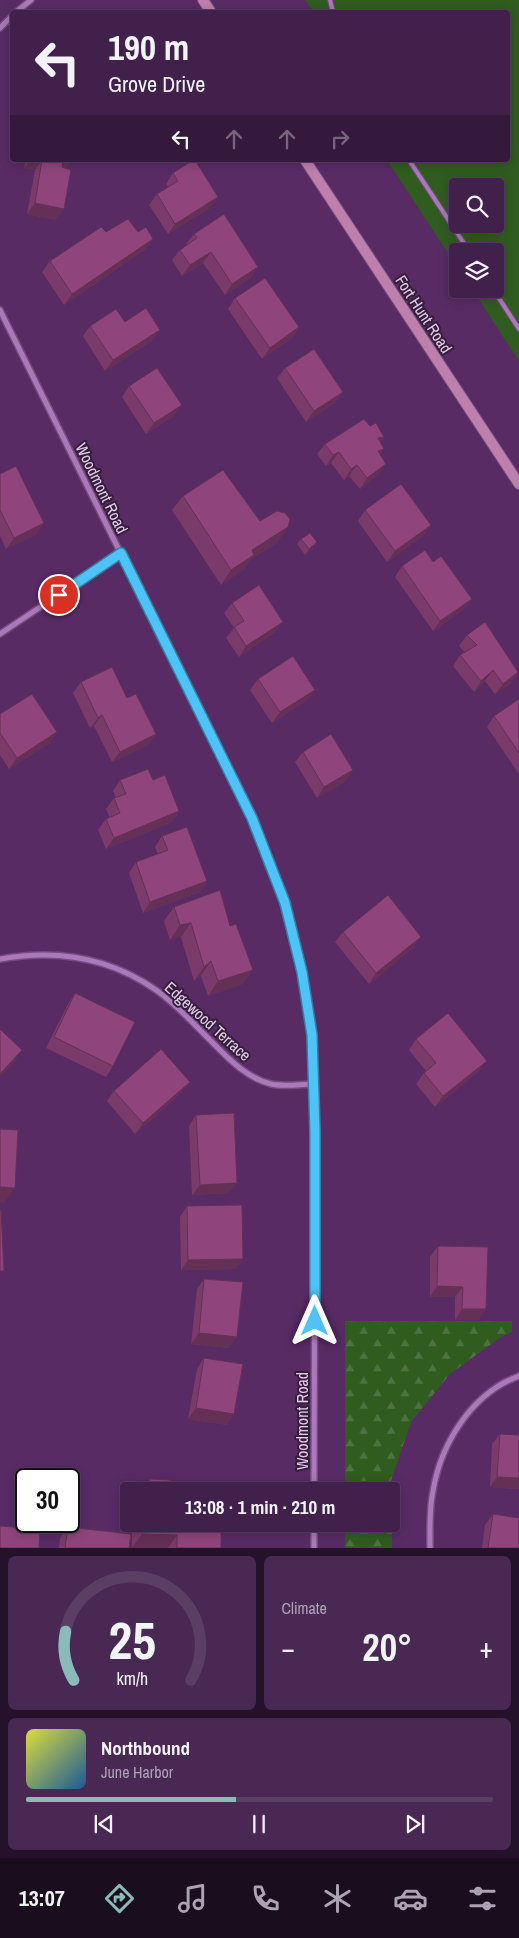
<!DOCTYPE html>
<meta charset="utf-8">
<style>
body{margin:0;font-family:"Archivo Narrow",sans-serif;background:#492853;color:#f1f3f6;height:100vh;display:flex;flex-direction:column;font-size:19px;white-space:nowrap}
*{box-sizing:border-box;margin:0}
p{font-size:16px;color:#aea3b5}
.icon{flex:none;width:28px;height:28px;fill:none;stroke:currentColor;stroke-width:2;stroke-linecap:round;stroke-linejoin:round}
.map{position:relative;height:1548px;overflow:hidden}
.drawer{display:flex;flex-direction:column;gap:8px;padding:8px;background:#24122a;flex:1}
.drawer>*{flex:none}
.guide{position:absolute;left:10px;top:10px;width:500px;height:152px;border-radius:5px;box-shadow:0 2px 12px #0003,0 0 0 1px #5a3e64;background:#42204c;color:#f1f3f6;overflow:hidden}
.controls{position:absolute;left:449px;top:178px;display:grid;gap:10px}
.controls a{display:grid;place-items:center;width:55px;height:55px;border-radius:5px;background:#42204c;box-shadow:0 2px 12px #0003,0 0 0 1px #5a3e64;font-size:25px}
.speed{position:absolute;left:15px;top:1468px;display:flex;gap:10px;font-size:25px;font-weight:700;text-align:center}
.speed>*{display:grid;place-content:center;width:65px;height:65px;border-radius:50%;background:#42204c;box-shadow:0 2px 12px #0003,0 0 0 1px #5a3e64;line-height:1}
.speed .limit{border:2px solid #111;border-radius:8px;background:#fff;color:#111}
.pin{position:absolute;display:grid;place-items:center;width:42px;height:42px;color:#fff;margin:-21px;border:2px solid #fff;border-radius:50%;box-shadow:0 1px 5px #0007}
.me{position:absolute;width:55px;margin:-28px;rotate:0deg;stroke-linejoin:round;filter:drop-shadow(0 0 4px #0008)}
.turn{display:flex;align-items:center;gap:18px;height:105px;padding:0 15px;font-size:22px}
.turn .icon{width:65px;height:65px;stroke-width:2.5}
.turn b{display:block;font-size:35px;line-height:42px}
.lanes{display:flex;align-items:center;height:48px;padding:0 15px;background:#0003;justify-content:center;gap:25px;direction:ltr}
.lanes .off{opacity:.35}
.big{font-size:38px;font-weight:800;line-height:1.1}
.drawer .card{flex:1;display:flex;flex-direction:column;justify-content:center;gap:8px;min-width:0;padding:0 18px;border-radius:8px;background:#492853}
.drawer .dial{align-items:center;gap:0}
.dial svg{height:130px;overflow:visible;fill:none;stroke:#5a3e64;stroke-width:7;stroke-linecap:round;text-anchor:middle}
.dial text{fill:#f1f3f6;stroke:none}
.song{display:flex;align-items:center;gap:15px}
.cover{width:60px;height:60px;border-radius:8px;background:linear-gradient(135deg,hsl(60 70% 55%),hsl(210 70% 35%))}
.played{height:5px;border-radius:2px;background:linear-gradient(90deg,#8bbbb9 45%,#5a3e64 45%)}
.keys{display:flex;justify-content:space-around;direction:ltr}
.heat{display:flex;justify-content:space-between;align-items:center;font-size:28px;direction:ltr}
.drawer .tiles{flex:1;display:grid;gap:8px;grid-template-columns:1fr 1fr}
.card:last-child{grid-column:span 2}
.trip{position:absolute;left:120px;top:1482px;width:280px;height:50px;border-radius:5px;background:#42204c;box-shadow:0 2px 12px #0003,0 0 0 1px #5a3e64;font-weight:800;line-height:50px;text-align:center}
.tab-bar{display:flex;height:80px;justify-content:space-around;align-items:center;background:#1a0d1e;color:#aea3b5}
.tab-bar .icon{width:35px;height:35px}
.tab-bar .current{color:#8bbbb9}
.tab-bar b{font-size:22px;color:#f1f3f6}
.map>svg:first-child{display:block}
.grass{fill:#305c20;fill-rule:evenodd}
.forest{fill:url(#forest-firs)}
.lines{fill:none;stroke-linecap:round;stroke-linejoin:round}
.lane-casing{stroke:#734b7d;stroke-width:6}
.street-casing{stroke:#734b7d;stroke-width:8}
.secondary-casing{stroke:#734b7d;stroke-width:12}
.lane{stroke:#ab79b9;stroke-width:4}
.street{stroke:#ab79b9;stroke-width:5}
.secondary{stroke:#bf7fac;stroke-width:10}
.wall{fill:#7b3b6a}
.shaded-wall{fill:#643056}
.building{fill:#8f457b;stroke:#643056}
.route-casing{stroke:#337fa1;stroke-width:12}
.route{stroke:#4fc3f7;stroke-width:9}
.labels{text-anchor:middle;stroke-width:4;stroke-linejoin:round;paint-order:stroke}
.street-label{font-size:16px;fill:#e5cbec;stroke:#331f39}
</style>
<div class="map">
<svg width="519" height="1548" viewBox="0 0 519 1548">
<defs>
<pattern id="forest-firs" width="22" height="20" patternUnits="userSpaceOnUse" patternTransform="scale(1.25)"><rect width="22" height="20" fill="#305c20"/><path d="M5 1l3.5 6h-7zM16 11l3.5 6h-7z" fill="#4e7241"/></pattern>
</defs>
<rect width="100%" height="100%" fill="#582b65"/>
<path class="grass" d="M305,0H519V361L472,289H495V251H458L457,267L387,160H508V12H314ZM458,186H495V224H458Z"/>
<path class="forest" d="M345,1321H512V1332L501,1337L450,1374L411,1422L391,1481L392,1548H345V1524H391V1491H345Z"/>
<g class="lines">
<defs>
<path id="lane" d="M330,0L333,12
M409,160L469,251
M493,289L519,329"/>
<path id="street" d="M16,12L31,0
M0,28L12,16
M0,310L252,818L285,903L303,972L312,1035L315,1131L314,1491
M0,634L121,553
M0,959C56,949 109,957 156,990C176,1004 193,1023 210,1040C227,1057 246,1078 271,1084C284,1087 300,1084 313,1084
M314,1548V1524
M430,1548C430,1529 429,1509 433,1491C441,1443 472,1393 519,1376"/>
<path id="secondary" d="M203,0L211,12
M305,160L519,484"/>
</defs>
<use href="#lane" class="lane-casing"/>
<use href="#street" class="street-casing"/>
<use href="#secondary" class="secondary-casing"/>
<use href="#lane" class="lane"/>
<use href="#street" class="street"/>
<use href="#secondary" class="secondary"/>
</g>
<path class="wall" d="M26,160H71L65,168L56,220L27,214L35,170L24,168Z
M173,173L210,208L168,234L149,205L157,194L168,187L166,184Z
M106,232H138L153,239L146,249L64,305L42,272L50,261Z
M194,234L258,267L250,278L225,295L203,263L182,276L172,260L180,250L187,245L186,244Z
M235,298L299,327L292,338L262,359L228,309Z
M125,322L152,341L105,371L83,336L90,326Z
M285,368L343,392L335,403L306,422L277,378Z
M129,386L174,416L146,434L122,397Z
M370,426L384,437L380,442L384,449L380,454L379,474L360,489L349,476L344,480L331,463L326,466L317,454L325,444Z
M0,474L37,534L6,549L0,536Z
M183,496L260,521L278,542L251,559L244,569L221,585L172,510Z
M365,510L431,525L423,536L387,562L358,521Z
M301,539L313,548L305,555L297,544Z
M433,562L472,599L464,609L433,631L395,577L402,566Z
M232,603L275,632L239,657L226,638L234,628L224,613Z
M467,635L518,672L511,683L495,694L485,681L474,692L453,666L460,655L465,652L459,646Z
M258,679L315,690L307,700L272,723L250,690Z
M81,682L127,698L156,734L148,745L112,762L94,726L90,728L73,693Z
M519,699V774L487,727L494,716Z
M0,714L50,743L9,769L0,755Z
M303,752L346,781L317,798L295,762Z
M120,780H153L179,811L172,822L106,849L98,830L106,819L110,818L106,809L114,798H116L113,791Z
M162,836L207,881L200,892L143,913L129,873L136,862L158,854L155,847Z
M174,907L230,926L253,970L242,984L208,996L201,976L194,981L181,937L170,940L164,921Z
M343,932L414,947L369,984L335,942Z
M75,993L113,1066L106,1077L46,1048L68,1004Z
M416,1039L479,1071L435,1107L416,1084L424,1073L426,1071L409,1050Z
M190,1082L182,1092L135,1134L107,1101L114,1091Z
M196,1115L229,1193L192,1195L189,1126Z
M187,1206L243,1259L235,1269L181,1270L180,1217Z
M438,1246L488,1247L479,1320H455V1297H430V1257Z
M204,1279L229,1348L191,1344L197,1289Z
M204,1358L227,1425L188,1419L197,1369Z
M500,1434L519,1489L490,1487L492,1444Z
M150,1479L171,1491H141Z
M493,1514L519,1548H482L485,1525Z
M132,1524H221V1548H132Z
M68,1527L129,1548H59L60,1538Z"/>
<path class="shaded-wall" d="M30,160H42L35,170L24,168Z
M61,160H71L65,168L56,167Z
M218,197L210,208L168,234L175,224Z
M35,203L64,209L56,220L27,214Z
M153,239L146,249L64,305L72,294Z
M211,252L203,263L182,276L190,265Z
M258,267L250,278L225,295L232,284Z
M299,327L292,338L262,359L270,348Z
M160,330L152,341L105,371L113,360Z
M343,392L335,403L306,422L314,411Z
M182,405L174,416L146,434L154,423Z
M384,437L377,448L378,438Z
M384,449L376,460L378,451Z
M339,452L331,463L326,466L333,455Z
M386,464L379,474L360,489L367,478Z
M357,465L349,476L344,480L351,469Z
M44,523L37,534L6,549L14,538Z
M431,525L423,536L387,562L395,551Z
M288,527L278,542L251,559L244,569L221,585L231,570L252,550Z
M317,542L313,548L305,555L309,549Z
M472,599L464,609L433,631L440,621Z
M283,622L275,632L239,657L246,646Z
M493,670L485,681L474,692L481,681Z
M518,672L511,683L495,694L503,684Z
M315,690L307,700L272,723L280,712Z
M102,715L94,726L90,728L98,718Z
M57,732L50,743L9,769L17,758Z
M156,734L148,745L112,762L120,752Z
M353,770L346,781L317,798L324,787Z
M179,811L172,822L106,849L114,838Z
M207,881L200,892L143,913L150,902Z
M191,923L181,937L170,940L180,925Z
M421,937L414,947L369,984L376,973Z
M211,961L201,976L194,981L204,967Z
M253,970L242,984L208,996L218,981Z
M22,1050L12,1065L0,1078V1074Z
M487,1061L479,1071L435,1107L443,1096Z
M190,1082L182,1092L135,1134L143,1123Z
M237,1183L229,1193L192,1195L200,1185Z
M0,1187L15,1188L4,1203H0Z
M243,1259L235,1269L181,1270L188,1260Z
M437,1286L463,1287L455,1297H430Z
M462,1309H486L479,1320H455Z
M199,1333L237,1337L229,1348L191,1344Z
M196,1408L234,1414L227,1425L188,1419Z
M497,1477L519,1478V1489L490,1487Z
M142,1534L177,1535L168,1548H132Z"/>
<path class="building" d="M42,160H63L62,167L71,170L64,209L35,203Z
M193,160H195L218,197L175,224L157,194L178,181L173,173Z
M224,214L258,267L232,284L211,252L190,265L180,250L197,238L194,234Z
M128,219L138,232L146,227L153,239L72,294L50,261L101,227L106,232Z
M265,278L299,327L270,348L235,298Z
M146,308L160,330L113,360L90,326L116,309L125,322Z
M314,349L343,392L314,411L285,368Z
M157,368L182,405L154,423L129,386Z
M364,419L370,426L376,423L384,437L378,438L384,449L378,451L386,464L367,478L357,465L351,469L339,452L333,455L325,444Z
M16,466L44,523L14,538L0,510V474Z
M223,470L260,521L277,511L285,513L290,519L288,527L252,550L254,555L231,570L183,496Z
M401,484L431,525L395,551L365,510Z
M310,533L317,542L309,549L301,539Z
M425,550L433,562L441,556L472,599L440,621L402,566Z
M259,585L283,622L246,646L234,627L244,621L232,603Z
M485,622L518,672L503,684L493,670L481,681L460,655L477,645L467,635Z
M293,656L315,690L280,712L258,679Z
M112,667L127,698L136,694L156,734L120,752L102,715L98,718L81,682Z
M32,694L57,732L17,758L0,733V714Z
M519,699V753L494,716Z
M331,734L353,770L324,787L303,752Z
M148,769L153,780L165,775L179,811L114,838L106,819L120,813L114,798L126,794L120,780Z
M187,827L207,881L150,902L136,862L168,850L162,836Z
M220,890L230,926L236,924L253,970L218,981L211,961L204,967L191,923L180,925L174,907Z
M388,895L421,937L376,973L343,932Z
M75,993L135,1022L113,1066L54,1037Z
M448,1013L487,1061L443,1096L424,1073L436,1063L416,1039Z
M0,1029L22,1050L0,1074Z
M161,1049L190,1082L143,1123L114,1091Z
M234,1113L237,1183L200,1185L196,1115Z
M0,1129L18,1130L15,1188L0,1187Z
M242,1205L243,1259L188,1260L187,1206Z
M0,1210H1L4,1271H0Z
M438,1246L488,1247L486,1309H462L463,1287L437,1286Z
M204,1279L243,1282L237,1337L199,1333Z
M204,1358L243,1364L234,1414L196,1408Z
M500,1434L519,1435V1478L497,1477Z
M150,1479L170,1480L171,1491H150Z
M493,1514L519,1518V1548H488Z
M142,1524H221V1548H177V1535L142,1534Z
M0,1526L40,1529L39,1548H0Z
M68,1527L131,1534L129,1548H65Z"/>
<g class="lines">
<defs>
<path id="route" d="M59,595L121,553L252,818L285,903L302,972L312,1035L315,1131V1321"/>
</defs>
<use href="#route" class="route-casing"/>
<use href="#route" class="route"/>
</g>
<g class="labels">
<g class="street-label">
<text transform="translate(424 314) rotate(57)" y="6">Fort Hunt Road</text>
<text transform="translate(102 488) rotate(64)" y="6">Woodmont Road</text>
<text transform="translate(208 1021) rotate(42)" y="6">Edgewood Terrace</text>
<text transform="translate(302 1421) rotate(-90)" y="6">Woodmont Road</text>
</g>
</g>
</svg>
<div class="controls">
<a><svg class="icon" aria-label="search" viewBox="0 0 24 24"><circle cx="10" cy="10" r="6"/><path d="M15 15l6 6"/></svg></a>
<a><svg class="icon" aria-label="layers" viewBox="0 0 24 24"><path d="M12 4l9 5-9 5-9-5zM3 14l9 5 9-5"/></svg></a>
</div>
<div class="speed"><div class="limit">30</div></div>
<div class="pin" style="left:59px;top:595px;background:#d93025"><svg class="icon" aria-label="arrive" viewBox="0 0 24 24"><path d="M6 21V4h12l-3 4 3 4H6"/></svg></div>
<svg class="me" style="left:315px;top:1321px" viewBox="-20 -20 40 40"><path d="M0-17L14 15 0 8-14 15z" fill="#4fc3f7" stroke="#fff" stroke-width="4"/></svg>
<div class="trip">13:08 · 1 min · 210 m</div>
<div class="guide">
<div class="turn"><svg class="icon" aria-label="left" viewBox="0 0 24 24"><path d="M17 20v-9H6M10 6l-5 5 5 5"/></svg><div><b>190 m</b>Grove Drive</div></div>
<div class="lanes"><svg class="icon" aria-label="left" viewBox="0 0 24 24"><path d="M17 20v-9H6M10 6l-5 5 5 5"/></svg><svg class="icon off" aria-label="ahead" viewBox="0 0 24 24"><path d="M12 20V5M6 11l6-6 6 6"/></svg><svg class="icon off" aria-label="ahead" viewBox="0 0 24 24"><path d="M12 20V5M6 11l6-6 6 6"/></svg><svg class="icon off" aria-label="right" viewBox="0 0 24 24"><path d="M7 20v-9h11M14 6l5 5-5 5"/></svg></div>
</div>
</div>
<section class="drawer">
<div class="tiles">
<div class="card dial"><svg viewBox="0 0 100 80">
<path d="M14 69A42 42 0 1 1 86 69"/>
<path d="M14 69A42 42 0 0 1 9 39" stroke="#8bbbb9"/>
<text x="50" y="56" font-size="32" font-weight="700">25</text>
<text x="50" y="72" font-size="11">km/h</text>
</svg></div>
<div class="card"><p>Climate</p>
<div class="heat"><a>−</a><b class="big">20°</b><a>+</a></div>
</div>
<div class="card">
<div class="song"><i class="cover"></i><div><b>Northbound</b><p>June Harbor</p></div></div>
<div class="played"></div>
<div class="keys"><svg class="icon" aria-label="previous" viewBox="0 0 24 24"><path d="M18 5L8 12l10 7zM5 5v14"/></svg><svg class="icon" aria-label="pause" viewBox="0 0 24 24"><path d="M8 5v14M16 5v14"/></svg><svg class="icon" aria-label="next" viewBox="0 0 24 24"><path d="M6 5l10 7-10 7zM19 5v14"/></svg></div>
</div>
</div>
</section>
<nav class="tab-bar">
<b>13:07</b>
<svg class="icon current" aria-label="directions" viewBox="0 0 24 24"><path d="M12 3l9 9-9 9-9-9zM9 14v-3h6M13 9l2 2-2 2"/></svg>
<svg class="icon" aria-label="music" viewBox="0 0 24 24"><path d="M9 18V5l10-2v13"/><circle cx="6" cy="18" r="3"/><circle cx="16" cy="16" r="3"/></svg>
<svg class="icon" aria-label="phone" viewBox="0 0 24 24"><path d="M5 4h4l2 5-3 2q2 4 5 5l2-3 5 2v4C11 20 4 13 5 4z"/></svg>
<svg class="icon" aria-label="climate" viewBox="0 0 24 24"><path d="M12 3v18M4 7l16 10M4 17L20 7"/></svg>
<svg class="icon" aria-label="car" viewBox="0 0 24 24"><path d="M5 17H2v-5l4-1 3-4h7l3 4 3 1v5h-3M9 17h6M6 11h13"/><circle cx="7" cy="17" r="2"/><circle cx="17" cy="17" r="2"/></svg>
<svg class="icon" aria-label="filters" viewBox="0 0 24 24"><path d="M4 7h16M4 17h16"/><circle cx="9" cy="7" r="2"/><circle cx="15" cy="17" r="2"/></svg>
</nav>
